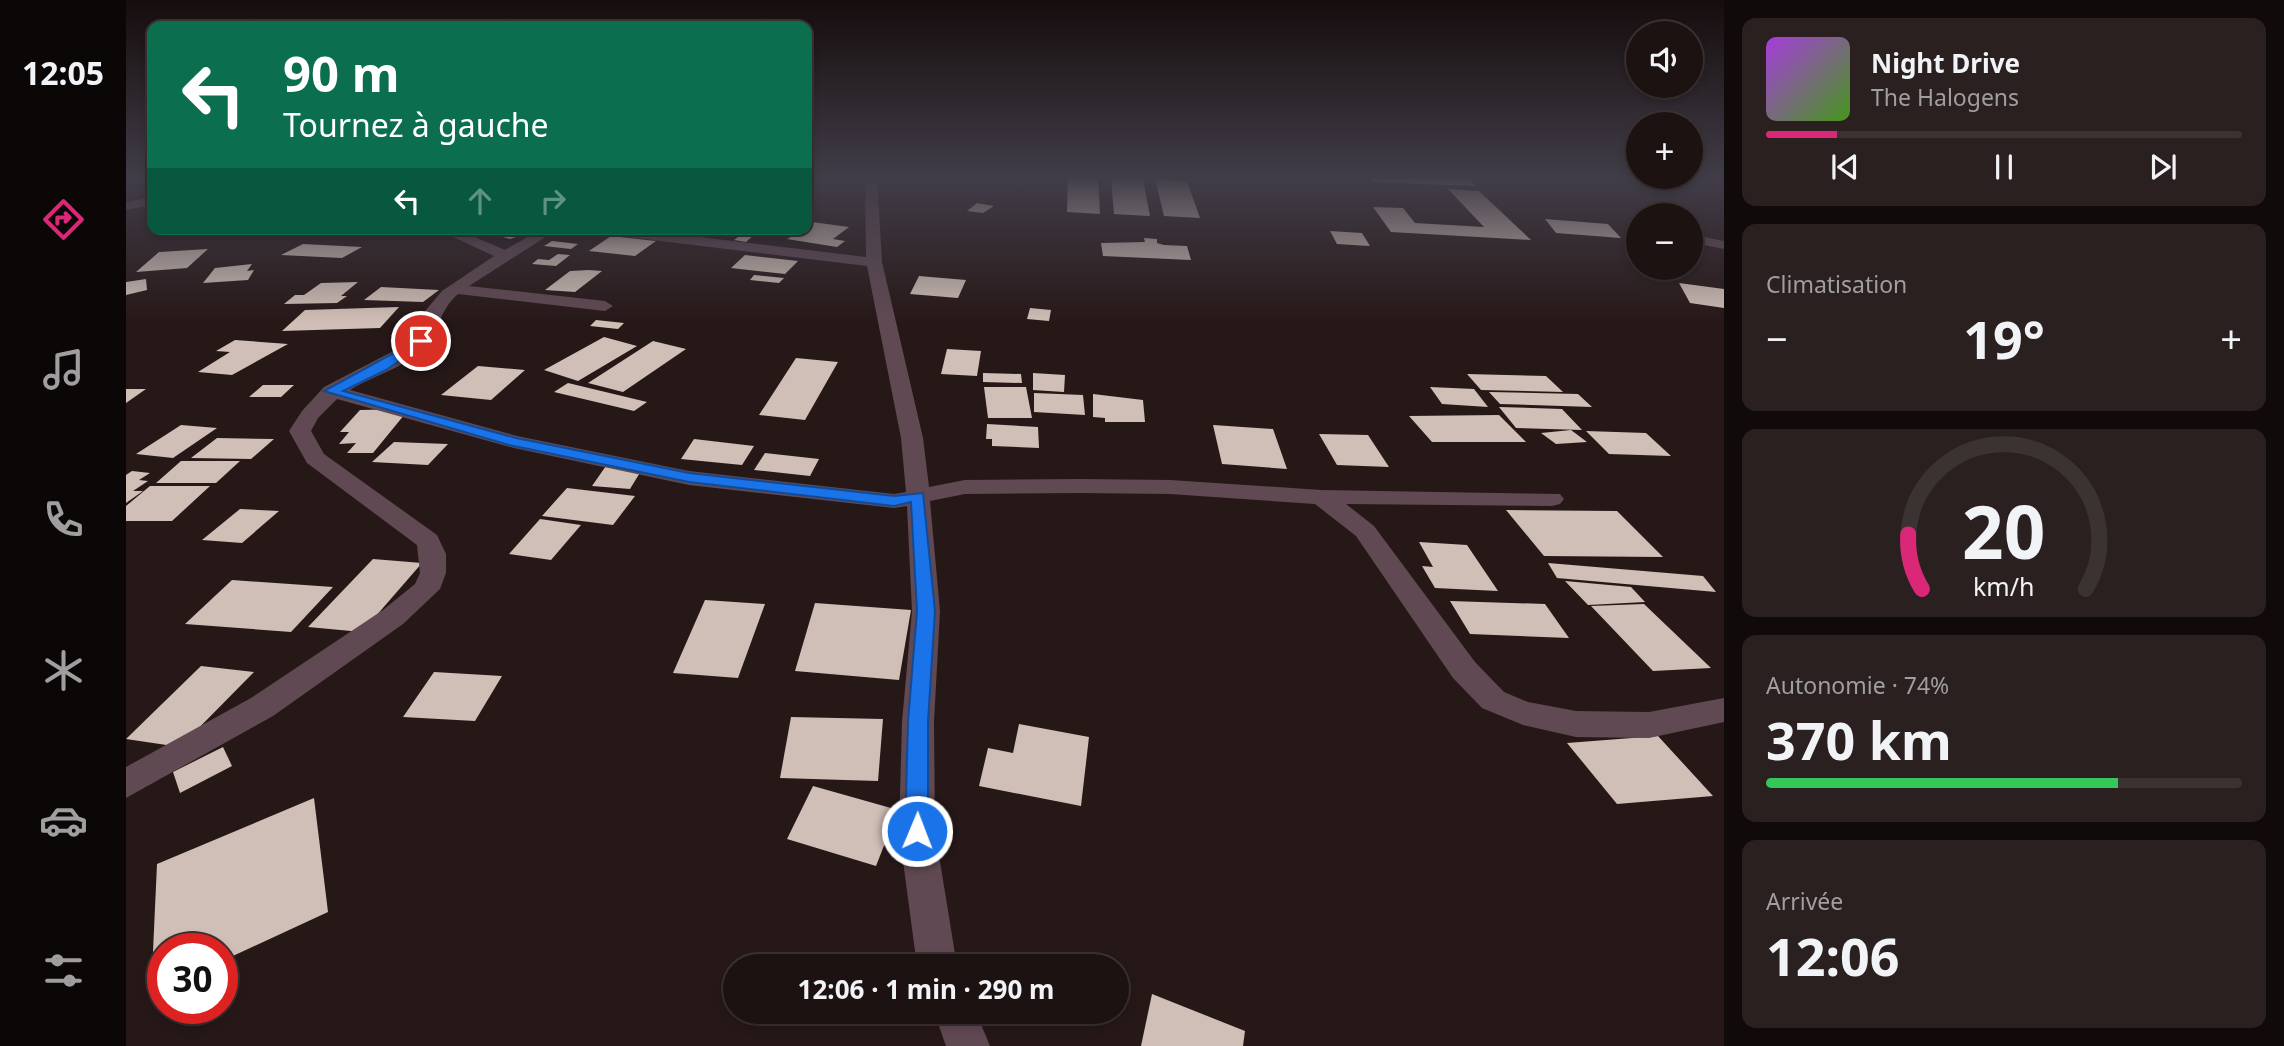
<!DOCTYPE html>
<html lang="fr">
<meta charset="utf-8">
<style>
body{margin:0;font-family:"Noto Sans",sans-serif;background:#2a2020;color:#f1f3f6;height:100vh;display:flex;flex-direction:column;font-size:26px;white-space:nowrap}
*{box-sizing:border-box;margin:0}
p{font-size:23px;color:#a09e9f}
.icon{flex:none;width:38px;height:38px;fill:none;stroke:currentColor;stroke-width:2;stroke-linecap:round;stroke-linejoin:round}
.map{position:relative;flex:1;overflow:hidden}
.sheet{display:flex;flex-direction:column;gap:18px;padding:18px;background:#100a0a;width:560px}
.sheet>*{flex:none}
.banner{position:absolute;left:21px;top:21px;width:665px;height:214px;border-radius:14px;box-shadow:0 4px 10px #0003,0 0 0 2px #3b3232;background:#0b6e4f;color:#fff;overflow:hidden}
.fabs{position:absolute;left:1500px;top:21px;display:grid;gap:14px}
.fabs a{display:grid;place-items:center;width:77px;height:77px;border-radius:50%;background:#1d1212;box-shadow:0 4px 10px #0003,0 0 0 2px #3b3232;font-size:35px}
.speed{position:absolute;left:21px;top:933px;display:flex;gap:14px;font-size:35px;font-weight:700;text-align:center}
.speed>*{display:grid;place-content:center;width:91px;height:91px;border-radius:50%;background:#1d1212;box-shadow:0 4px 10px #0003,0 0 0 2px #3b3232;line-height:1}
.speed .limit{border:10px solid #d22;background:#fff;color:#111}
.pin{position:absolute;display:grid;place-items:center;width:60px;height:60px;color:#fff;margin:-30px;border:4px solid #fff;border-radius:50%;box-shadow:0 2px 7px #0007}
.me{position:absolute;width:77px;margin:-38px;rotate:1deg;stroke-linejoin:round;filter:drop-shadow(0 0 5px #0008)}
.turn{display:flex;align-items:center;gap:24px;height:147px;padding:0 21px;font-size:32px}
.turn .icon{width:91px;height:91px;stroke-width:2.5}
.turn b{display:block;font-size:49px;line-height:60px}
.lanes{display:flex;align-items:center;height:66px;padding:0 21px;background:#0003;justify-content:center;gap:35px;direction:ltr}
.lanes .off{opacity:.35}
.big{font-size:52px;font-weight:700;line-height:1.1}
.sheet .tile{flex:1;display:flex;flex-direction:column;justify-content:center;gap:10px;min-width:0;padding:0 24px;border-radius:14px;background:#2a2020}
.sheet .dial{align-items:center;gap:0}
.dial svg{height:182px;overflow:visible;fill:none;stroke:#3b3232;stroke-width:7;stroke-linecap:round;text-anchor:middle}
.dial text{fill:#f1f3f6;stroke:none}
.song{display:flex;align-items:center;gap:21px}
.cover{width:84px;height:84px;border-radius:10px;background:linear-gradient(135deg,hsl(280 70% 55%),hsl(100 70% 35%))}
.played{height:7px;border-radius:4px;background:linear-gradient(90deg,#db2777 15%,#3b3232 15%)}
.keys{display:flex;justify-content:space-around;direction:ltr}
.heat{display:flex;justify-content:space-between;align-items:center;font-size:38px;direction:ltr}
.charge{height:10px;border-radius:5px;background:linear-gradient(90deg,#34c759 74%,#3b3232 0)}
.trip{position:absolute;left:597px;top:954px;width:406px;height:70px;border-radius:35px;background:#1d1212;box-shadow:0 4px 10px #0003,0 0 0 2px #3b3232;font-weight:700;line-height:70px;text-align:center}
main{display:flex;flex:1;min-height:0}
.menu{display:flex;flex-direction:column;width:126px;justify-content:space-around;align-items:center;background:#0c0707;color:#a09e9f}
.menu .icon{width:49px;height:49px}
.menu .selected{color:#db2777}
.menu b{font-size:32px;color:#f1f3f6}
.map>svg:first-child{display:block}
.building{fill:#d0bfb6}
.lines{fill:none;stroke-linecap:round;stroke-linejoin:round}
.street{fill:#604952;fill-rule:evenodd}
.route{fill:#1a73e8;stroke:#114b97;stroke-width:2}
</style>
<main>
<nav class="menu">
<b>12:05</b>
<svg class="icon selected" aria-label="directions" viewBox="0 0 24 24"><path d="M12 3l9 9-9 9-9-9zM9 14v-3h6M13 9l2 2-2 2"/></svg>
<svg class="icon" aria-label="music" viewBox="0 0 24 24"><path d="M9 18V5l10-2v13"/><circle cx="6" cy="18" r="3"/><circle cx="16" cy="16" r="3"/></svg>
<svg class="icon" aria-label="phone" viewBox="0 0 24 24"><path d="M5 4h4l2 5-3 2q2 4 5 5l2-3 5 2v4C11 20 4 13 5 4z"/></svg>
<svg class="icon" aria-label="climate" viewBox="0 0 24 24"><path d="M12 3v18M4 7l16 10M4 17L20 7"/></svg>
<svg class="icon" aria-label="car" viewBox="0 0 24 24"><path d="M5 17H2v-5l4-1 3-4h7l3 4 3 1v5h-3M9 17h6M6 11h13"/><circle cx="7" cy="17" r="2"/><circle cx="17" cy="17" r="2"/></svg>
<svg class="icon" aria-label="filters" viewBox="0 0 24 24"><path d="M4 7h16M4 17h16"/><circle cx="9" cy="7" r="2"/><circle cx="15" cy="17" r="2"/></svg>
</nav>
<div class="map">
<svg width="1598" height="1046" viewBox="0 0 1598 1046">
<rect width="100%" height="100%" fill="#271818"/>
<path class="building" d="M942,177H972L974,214L941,212Z
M1243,177L1341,178L1350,186L1248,182Z
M985,178L1017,179L1024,216L988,214Z
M1029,179L1061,181L1074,218L1038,216Z
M1322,189L1353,191L1405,240L1265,232L1247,207L1277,208L1289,223L1358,227Z
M851,203L868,206L857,213L841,211Z
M1419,219L1482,224L1495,238L1430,233Z
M686,222L723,227L707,239L719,241L711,247L661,239L681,229Z
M365,229H410V230L384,239L358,232Z
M640,229H669L668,234H638Z
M1204,231L1236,233L1244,246L1211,244Z
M619,232L630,233L620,242L608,240Z
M485,236L530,241L509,256L463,251Z
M1018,238L1031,239V243L1038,245L1061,246L1065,260L977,256L975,243L1019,242Z
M426,241L452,244L445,249L418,246Z
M177,244L236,247L216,258L155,255Z
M82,249L61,268L10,272L33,252Z
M432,254L444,255L430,266L406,264L412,259L423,260Z
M619,255L672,261L659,274L605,268Z
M126,264L121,271L128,270L122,280L77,283L89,268Z
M463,270L476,271L449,292L419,290L444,271Z
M628,275L658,278L653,283L624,280Z
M793,276L840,280L832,298L784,294Z
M20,279L21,290L0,295V282Z
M232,282L215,296H221L211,303L158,304L169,295H178L195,283Z
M1553,283L1598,289V308L1564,303Z
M255,287L313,290L297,302L238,300Z
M273,307L254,328L156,331L179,310Z
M904,308L925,310L923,321L901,319Z
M470,320L498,323L492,329L464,326Z
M478,337L511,346L452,381L418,370Z
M109,340L162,344L106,375L72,372L104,352L90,351Z
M527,341L560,349L497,392L462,383Z
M821,349L855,351L851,376L815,374Z
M670,358L712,362L679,420L633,415Z
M352,366L399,370L365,400L315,395Z
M857,373L895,374L896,383L857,382Z
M907,373L939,375L938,392L907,390Z
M1341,374L1420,376L1437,392L1355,390Z
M442,383L521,402L508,411L428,392Z
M137,385H168L155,397H123Z
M858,387H900L906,418H862Z
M1304,387L1348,389L1362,407L1316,404Z
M0,389H20L0,403Z
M1363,392L1452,394L1466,407L1374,404Z
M908,393L957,395L959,415L908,412Z
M967,394L1017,400L1019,422H979V418L967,417Z
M1373,407L1436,409L1456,430L1390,428Z
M283,409L247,453H221L230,443L213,444L223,432H214L234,410Z
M1373,415L1400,442H1306L1283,416Z
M861,424L912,427L913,448L866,446V439H860Z
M55,425L91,428L47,458L10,454Z
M1087,425L1147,429L1161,469L1096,464Z
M1445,430L1461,442L1430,444L1415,433Z
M1460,431L1520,433L1545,456L1483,454Z
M1193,434L1242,435L1263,467L1211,465Z
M91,438L148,439L125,459L65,458Z
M568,439L628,446L616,465L555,459Z
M268,442L322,444L302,465L246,462Z
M639,453L693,459L684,476L628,470Z
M55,461H114L90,483H30Z
M482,463L518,466L504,489L466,486Z
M6,471L24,473L13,480L22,481L7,491H17L0,503V475Z
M24,486H84L46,521H0V506Z
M441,488L509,496L487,525L416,516Z
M114,509L153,511L116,543L76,540Z
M1380,510L1491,511L1537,557L1418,556Z
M414,519L455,525L425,560L383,554Z
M1293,542L1341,545L1372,591L1309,588L1296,566L1307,567Z
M247,559L296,563L236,632L182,627Z
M1422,563L1577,576L1590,592L1431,578Z
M106,580L207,587L165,632L59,624Z
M1439,581L1505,587L1519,602L1462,605Z
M579,600L639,604L612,678L547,673Z
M1324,601L1419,604L1443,638L1344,634Z
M689,603L785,610L773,680L669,671Z
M1518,604L1585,668L1527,671L1465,606Z
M75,666L128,672L54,747L0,739Z
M308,672L376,676L349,721L277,717Z
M665,717L757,719L752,781L654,778Z
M893,724L963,737L955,806L853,786L862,748L887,753Z
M1532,736L1587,796L1491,804L1441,743Z
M97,747L106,766L54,793L47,772Z
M687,786L772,810L750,866L661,839Z
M188,798L202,912L96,961V948H37V989L25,995L31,864Z
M1026,994L1119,1031L1117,1046H1015Z"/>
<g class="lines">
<path class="street" d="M739,177H751L756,262L797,438L803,487L839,480L953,479L1044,480L1195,490L1434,494L1438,499L1434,504L1426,506L1220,504L1248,526L1349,662L1378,692L1402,702L1450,711L1523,712L1598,698V722L1523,738L1450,737L1397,725L1356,708L1327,678L1230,536L1189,504L1044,494L953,493L839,494L804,501L814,611L808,722L809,831L831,966H791L773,831L776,722L786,611L781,506L768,508L563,485L388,448L211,399L192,418L185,431L198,454L311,535L320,554V573L314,589L277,624L147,716L0,798V767L125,698L257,610L289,584L294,573L291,545L181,463L163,431L176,411L198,387L283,343L300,310L316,291L368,256L310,229H330L379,250L415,229H432L343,286L479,301L487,306L479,311L332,294C312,311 313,334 297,350C277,368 246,376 224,390L391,436L563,471L768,494L780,492L775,438L741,266L469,233L462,229H507L740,257Z
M26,197V205L0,210V202Z
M1564,234L1598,241V249L1564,242Z
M808,1012H850L864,1046H820Z"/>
</g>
<linearGradient id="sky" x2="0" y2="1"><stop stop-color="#150d0d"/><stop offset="0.55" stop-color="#413d48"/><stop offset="1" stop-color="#413d48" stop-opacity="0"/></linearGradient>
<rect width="1598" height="323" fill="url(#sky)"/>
<path class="route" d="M295,338L299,339V344L260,370L217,391L390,438L563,473L768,496L797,493L809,611L802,722V831L799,839L791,842L783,839L779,831L782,722L791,611L785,502L768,506L563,482L383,445L198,391Z"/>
</svg>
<div class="fabs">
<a><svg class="icon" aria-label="sound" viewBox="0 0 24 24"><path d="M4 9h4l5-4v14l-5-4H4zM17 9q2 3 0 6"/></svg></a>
<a>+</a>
<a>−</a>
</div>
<div class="speed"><div class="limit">30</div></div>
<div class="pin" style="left:295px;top:341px;background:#d93025"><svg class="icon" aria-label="arrive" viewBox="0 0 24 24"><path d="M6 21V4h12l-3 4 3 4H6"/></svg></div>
<svg class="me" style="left:791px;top:831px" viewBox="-20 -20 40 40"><circle r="17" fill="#1a73e8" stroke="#fff" stroke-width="3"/><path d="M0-11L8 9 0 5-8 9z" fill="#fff"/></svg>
<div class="trip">12:06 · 1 min · 290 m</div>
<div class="banner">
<div class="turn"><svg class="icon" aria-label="left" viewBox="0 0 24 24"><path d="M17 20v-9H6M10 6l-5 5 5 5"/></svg><div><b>90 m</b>Tournez à gauche</div></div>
<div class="lanes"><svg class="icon" aria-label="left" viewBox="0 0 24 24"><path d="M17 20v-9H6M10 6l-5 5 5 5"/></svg><svg class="icon off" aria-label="ahead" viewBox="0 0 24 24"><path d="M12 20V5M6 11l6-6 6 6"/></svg><svg class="icon off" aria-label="right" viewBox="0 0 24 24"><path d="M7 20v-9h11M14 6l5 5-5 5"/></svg></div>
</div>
</div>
<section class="sheet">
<div class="tile">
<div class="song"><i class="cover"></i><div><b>Night Drive</b><p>The Halogens</p></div></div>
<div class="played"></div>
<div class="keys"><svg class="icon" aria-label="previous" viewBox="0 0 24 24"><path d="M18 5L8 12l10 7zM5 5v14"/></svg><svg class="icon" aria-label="pause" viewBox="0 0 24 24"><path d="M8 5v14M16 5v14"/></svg><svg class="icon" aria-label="next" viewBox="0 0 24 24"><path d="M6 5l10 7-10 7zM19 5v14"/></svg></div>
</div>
<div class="tile"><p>Climatisation</p>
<div class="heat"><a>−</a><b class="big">19°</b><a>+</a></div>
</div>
<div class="tile dial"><svg viewBox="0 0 100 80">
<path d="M14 69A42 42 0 1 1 86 69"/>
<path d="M14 69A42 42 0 0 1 8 45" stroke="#db2777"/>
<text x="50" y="56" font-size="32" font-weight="700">20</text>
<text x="50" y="72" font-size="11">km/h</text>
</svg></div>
<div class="tile"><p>Autonomie · 74%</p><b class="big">370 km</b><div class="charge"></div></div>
<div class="tile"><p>Arrivée</p><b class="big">12:06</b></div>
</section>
</main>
